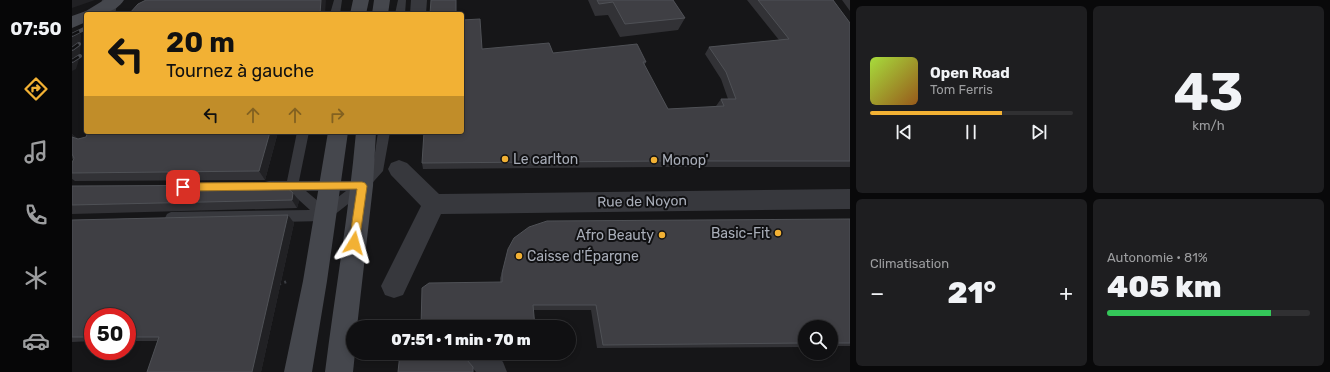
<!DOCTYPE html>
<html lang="fr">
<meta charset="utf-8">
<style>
body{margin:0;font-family:Rubik,sans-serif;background:#1e1e20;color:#f1f3f6;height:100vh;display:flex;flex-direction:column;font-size:15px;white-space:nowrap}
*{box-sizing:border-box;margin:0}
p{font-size:13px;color:#9c9d9f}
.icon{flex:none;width:22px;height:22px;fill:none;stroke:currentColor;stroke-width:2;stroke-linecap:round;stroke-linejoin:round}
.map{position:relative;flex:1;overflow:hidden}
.side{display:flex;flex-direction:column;gap:6px;padding:6px;background:#09090a;width:480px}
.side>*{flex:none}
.top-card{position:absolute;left:12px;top:12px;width:380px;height:122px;border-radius:4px;box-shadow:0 2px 6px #0003,0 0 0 1px #303032;background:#f2b134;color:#111;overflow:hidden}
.fabs{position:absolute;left:726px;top:320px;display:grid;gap:8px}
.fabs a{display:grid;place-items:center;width:40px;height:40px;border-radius:50%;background:#101012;box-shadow:0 2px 6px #0003,0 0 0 1px #303032;font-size:20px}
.speed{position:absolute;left:12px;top:308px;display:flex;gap:8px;font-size:20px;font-weight:700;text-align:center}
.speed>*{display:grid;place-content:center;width:52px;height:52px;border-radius:50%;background:#101012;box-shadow:0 2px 6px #0003,0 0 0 1px #303032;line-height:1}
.speed .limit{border:6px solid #d22;background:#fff;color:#111}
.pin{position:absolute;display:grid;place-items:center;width:34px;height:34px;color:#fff;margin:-17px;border-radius:8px;box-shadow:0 2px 6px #0006}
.me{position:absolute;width:44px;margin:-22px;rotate:8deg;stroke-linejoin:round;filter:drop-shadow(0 0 3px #0008)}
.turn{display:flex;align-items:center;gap:14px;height:84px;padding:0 16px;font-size:18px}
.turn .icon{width:52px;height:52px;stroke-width:2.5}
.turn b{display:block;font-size:28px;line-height:34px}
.lanes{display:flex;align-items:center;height:38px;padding:0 16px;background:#0003;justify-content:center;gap:20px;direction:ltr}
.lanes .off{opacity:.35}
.big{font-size:30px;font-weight:800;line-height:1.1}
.side .card{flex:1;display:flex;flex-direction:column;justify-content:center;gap:6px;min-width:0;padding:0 14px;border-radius:6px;background:#1e1e20}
.side .dial{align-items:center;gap:0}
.dial b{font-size:52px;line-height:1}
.song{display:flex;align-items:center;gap:12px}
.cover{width:48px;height:48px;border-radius:6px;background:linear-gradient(135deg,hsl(80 70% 55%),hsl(30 70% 35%))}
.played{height:4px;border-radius:2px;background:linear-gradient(90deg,#f2b134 65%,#303032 65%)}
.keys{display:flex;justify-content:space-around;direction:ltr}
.heat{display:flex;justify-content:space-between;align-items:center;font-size:22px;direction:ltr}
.charge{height:6px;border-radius:3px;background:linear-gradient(90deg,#34c759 81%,#303032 0)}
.side .tiles{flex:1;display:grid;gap:6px;grid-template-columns:repeat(2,1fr)}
.trip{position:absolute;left:274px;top:320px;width:230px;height:40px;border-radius:20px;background:#101012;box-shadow:0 2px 6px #0003,0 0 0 1px #303032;font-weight:800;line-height:40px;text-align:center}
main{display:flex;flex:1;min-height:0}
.menu{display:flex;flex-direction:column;width:72px;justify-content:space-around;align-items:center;background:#060607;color:#9c9d9f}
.menu .icon{width:28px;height:28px}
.menu .on{color:#f2b134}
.menu b{font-size:18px;color:#f1f3f6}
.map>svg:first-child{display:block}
.built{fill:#222225}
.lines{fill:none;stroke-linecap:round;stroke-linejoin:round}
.path{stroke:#3d3f44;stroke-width:3;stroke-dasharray:2 3.5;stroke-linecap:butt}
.lane{fill:#37383d;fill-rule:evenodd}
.street{fill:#37383d;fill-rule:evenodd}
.secondary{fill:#45474d;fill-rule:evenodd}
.rail-casing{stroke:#4a4c52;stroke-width:4}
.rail{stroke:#111113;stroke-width:2.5;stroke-dasharray:8;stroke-linecap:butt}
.wall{fill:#323236}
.shaded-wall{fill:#212124}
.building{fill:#3f3f44;stroke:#4f5156}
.route{fill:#f2b134;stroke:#9d7322}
.poi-dot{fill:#f2b134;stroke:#111113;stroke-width:1.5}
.labels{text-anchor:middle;stroke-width:4;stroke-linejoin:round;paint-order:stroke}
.poi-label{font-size:14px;fill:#a8adb8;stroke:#111113;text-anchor:start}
.street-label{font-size:14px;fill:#a8adb8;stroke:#111113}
</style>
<main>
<nav class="menu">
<b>07:50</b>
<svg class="icon on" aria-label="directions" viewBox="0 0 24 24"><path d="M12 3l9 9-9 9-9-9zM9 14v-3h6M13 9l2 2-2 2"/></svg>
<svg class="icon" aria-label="music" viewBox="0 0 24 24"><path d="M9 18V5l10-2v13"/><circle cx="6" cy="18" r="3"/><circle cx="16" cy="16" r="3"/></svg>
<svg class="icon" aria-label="phone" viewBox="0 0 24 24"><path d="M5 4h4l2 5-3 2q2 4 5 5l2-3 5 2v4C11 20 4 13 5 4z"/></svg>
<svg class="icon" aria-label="climate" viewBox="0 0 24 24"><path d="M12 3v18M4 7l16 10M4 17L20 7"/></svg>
<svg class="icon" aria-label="car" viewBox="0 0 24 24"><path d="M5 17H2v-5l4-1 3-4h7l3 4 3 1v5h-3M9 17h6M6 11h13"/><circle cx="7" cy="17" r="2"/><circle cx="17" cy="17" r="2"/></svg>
</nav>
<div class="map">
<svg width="778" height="372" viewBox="0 0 778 372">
<rect width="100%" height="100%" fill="#161618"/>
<path class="built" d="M6,31L9,35L8,56L4,69L0,71V33Z"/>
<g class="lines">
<path class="path" d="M207,284L217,281"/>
<path class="lane" d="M262,0H270L268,14H258Z
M326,0H334L333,14H323Z
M225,132H237L227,181H287L301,166L306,132H318L311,171L294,190L257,219L253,221L99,224L95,222L93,218L95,214L99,212L238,210L217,191H197L193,190L191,186L193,182L197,181H215ZM234,191H274L253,207Z"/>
<path class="street" d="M30,0H46L43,14H27Z
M339,0H355L354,14H338Z
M327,160L335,163L367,194L778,189V209L369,214L331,295L322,298L313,295L309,286L349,206L319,175L316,169L319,163Z
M392,353H423L431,362L435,372H404L396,363Z"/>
<path class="secondary" d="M32,0H52C44,13 28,14 14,14V22L0,28V16L14,11Z
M281,0H297L294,14H278Z
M302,0H318L316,14H300Z
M256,132H276L255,281L240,372H212L231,281Z
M284,132H304L301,186L285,327H281V353H283L281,372H253C263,292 277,212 284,132Z"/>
<defs>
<path id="rail" d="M0,35L14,28
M0,49L7,44
M0,61L8,56"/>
</defs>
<use href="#rail" class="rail-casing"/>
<use href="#rail" class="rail"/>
</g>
<path class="wall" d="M516,0H601L613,18L606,30L548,37L536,15L523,16Z
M675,0H761L778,23V167H588L351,169L350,163L410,49L481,53L574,62L572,66L596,109L644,107V106L649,99H656L649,79L633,54L637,47L707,40Z
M770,0H778V11Z
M206,132L193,180L3,181L0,179V163L2,158L0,159V134L6,139Z
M0,186L221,193L227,201L225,208L0,214Z
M216,215L222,223L189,372H75L86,341H55V317H21V341L0,342V220Z
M778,219V346H759V327H733V347L525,348L519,310H461L428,282V278L430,273Z"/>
<path class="shaded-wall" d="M0,0H23L0,8Z
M249,0H254L253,14H248Z
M198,132H206L193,180L187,171Z
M0,134L7,139L0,138Z
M221,193L227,201L225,208L220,200Z
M216,215L222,223L189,372H180Z"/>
<path class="building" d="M74,0H249L248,14H57L66,4Z
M359,0H384V14H358Z
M525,0H601L613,18L553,24L541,2L527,4Z
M686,0H761L778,23V161H592L350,163L352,132H390V20L408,19L410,49L477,43L481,53L565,44L574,62H571L596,109L652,106L649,99H664L654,72L637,47L717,39Z
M16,132H198L187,171L0,173V163L2,158L0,154V137L6,139L14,137Z
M212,185L221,193L220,200L0,205V186Z
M216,215L180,372H75L87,337H55V317H21V337H0V220Z
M778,219V343H759V327H733V343L531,345L524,305H461L463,327H349L350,288L357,283L430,282V273L436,249L442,238L457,227L475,221Z
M328,353H392L395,360L401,367V372H326Z"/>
<path class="route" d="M290,182L293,183L295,186L287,243L285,247L282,248L279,247L277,243L285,189L111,191L108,190L107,187L108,184L111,183Z"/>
<g class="poi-dot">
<circle cx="433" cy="159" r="4"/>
<circle cx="582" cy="160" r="4"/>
<circle cx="706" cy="233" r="4"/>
<circle cx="590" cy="235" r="4"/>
<circle cx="447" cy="256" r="4"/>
</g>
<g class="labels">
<g class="poi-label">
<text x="441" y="164">Le carlton</text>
<text x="590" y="165">Monop'</text>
<text x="698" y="238" text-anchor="end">Basic-Fit</text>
<text x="582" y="240" text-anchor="end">Afro Beauty</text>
<text x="455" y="261">Caisse d'Épargne</text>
</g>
<g class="street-label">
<text transform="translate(570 201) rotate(-1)" y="5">Rue de Noyon</text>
</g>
</g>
</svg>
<div class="fabs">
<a><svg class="icon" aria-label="search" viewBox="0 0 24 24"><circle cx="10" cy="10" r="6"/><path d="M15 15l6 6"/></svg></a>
</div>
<div class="speed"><div class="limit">50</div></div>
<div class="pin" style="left:111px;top:187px;background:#d93025"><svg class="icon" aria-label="arrive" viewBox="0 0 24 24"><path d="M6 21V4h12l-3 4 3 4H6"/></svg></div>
<svg class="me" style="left:282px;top:243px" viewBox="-20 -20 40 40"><path d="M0-17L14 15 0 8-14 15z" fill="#f2b134" stroke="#fff" stroke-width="4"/></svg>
<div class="trip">07:51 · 1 min · 70 m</div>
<div class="top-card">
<div class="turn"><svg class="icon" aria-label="left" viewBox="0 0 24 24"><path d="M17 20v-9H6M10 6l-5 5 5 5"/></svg><div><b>20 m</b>Tournez à gauche</div></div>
<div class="lanes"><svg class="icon" aria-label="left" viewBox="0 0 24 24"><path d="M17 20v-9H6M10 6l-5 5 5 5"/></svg><svg class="icon off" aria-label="ahead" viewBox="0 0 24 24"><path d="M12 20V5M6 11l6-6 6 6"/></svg><svg class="icon off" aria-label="ahead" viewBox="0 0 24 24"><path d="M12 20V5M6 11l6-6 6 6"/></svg><svg class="icon off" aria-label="right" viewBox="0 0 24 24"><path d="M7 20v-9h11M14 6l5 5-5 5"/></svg></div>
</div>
</div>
<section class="side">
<div class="tiles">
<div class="card">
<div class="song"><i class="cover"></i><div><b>Open Road</b><p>Tom Ferris</p></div></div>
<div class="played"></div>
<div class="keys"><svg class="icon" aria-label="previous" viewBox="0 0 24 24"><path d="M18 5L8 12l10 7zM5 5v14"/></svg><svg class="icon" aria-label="pause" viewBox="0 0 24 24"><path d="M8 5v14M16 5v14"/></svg><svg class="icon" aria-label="next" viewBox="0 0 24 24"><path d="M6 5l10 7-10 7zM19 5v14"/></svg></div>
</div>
<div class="card dial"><b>43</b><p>km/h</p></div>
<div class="card"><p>Climatisation</p>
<div class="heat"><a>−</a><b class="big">21°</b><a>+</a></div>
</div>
<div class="card"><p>Autonomie · 81%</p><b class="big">405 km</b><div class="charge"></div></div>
</div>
</section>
</main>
